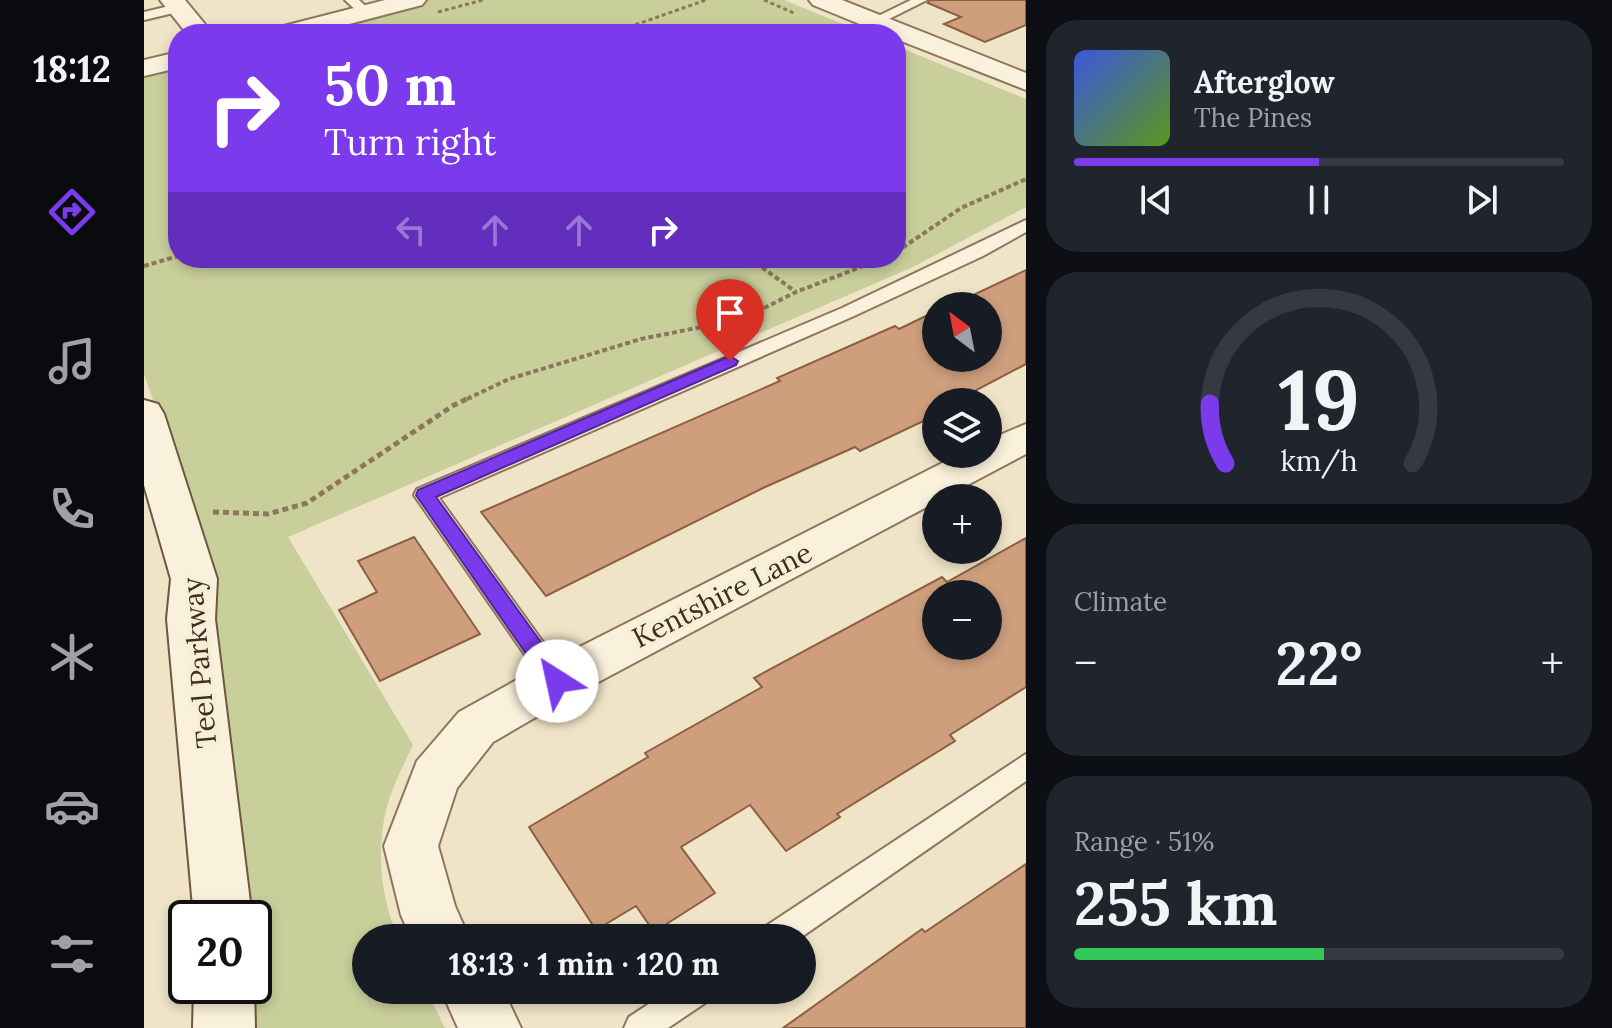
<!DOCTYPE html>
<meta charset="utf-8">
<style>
body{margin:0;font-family:Lora,serif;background:#20242c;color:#f1f3f6;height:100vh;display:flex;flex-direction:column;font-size:30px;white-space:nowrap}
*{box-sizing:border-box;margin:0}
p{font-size:26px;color:#9ea1a6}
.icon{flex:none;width:44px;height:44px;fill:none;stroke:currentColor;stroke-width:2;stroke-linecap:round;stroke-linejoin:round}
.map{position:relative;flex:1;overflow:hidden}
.side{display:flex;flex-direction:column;gap:20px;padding:20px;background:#0d0f14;width:586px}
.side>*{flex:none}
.hud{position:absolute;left:24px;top:24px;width:738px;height:244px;border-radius:32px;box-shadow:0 4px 12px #0003;background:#7c3aed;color:#fff;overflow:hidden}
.needle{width:52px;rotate:328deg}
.tools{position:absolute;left:778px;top:292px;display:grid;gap:16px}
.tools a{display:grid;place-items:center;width:80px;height:80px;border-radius:50%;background:#171b24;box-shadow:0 4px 12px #0003;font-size:40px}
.speed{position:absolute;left:24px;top:900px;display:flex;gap:16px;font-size:40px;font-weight:700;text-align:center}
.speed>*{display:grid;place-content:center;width:104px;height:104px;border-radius:50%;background:#171b24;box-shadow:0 4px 12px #0003;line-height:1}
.speed .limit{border:4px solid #111;border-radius:12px;background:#fff;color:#111}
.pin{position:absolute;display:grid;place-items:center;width:68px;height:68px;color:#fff;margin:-82px -34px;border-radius:50% 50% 50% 0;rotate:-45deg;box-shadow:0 0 8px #0007}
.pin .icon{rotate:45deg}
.me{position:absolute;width:88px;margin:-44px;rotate:325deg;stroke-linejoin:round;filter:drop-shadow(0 0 6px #0008)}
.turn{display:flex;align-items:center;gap:28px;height:168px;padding:0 24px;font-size:36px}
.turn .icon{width:104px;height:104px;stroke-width:2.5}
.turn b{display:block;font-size:56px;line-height:68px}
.lanes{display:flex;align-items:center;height:76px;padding:0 24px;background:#0003;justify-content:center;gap:40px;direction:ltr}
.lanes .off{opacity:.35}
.big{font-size:60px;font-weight:700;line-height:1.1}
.side .tile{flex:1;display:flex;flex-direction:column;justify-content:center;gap:12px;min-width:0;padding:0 28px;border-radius:32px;background:#20242c}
.side .dial{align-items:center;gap:0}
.dial svg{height:208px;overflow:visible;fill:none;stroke:#363941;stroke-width:7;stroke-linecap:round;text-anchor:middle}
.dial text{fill:#f1f3f6;stroke:none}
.song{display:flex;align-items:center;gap:24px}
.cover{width:96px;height:96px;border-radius:12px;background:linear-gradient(135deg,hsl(230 70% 55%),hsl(90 70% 35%))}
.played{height:8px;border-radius:4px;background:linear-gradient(90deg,#7c3aed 50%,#363941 50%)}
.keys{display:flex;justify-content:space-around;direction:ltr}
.heat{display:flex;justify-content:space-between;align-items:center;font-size:44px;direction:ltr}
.charge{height:12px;border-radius:6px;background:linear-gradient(90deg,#34c759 51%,#363941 0)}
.trip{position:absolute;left:208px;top:924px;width:464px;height:80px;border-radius:40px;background:#171b24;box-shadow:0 4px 12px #0003;font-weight:700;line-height:80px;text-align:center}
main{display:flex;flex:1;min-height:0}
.tabs{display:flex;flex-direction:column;width:144px;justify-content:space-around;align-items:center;background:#090b0e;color:#9ea1a6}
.tabs .icon{width:56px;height:56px}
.tabs .current{color:#7c3aed}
.tabs b{font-size:36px;color:#f1f3f6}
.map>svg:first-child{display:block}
.green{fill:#c9cf9b}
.building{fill:#cf9f7d;stroke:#8d5f41;stroke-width:2;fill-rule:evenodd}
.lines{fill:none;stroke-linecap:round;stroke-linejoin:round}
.lane-casing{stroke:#8d765c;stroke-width:4}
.street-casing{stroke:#8d765c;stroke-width:4}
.secondary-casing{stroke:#6f573f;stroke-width:4}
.path-far2{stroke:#8d765c;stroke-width:3;stroke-dasharray:4 3;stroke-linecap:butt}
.path-far1{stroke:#8d765c;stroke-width:4;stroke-dasharray:5 3;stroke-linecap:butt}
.path{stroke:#8d765c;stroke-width:5;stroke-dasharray:6 4;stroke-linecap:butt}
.lane{fill:#faf1dc;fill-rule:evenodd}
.street{fill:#faf1dc;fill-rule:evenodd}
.secondary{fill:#faf1dc;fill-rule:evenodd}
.route{fill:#7c3aed;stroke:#51269a;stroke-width:2}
.labels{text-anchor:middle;stroke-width:8;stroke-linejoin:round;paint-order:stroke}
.street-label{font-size:28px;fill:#3d2e20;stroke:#f7eed8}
</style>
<main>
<nav class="tabs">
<b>18:12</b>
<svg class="icon current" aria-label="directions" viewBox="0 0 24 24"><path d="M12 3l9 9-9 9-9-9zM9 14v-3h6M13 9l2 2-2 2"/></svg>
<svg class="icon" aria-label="music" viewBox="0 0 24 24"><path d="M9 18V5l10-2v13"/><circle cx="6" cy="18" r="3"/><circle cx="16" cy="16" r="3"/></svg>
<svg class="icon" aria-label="phone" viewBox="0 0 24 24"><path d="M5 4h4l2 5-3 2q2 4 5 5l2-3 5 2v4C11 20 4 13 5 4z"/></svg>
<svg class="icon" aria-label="climate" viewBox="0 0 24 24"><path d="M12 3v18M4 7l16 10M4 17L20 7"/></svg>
<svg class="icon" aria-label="car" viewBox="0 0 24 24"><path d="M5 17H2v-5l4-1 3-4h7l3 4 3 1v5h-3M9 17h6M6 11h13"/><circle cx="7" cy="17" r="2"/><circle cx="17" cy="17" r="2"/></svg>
<svg class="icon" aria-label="filters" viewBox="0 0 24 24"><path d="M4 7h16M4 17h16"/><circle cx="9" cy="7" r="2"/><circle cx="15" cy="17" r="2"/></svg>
</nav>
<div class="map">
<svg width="882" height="1028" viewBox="0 0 882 1028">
<rect width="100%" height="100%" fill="#f0e4c8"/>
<path class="green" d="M281,0H640L723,34H152Z
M752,46L882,99V207L769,267L144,537L269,745C261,762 252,779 246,797C231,840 235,898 255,938H222V990H282L301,1028H107L110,918H97L66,566L0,374V74L34,65V258H752Z"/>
<path class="building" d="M786,0H882V25L841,42L800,24L817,17L784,3Z
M882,270V364L810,402H792V412L784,416L786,418L716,451L711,447L619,488L402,596L337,512L636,381L633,378L751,326L755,329L788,313H792V358H844V306H806Z
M270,537L336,634L236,681L195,610L233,592L214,561Z
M882,538V687L806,735L811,741L693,814L696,817L642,851L606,805L537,847L571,893L510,932L492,906L452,930L385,827L504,757L501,753L618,687L610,678L798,577L803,582ZM792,594H844V646H792Z
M882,864V1028H639L778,929L781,932Z"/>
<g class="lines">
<defs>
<path id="lane" d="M201,0H215L228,12L217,15Z
M767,0H783L735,24L724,21Z
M34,4L38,5V11L0,20V12Z
M882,220V232L839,256L710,316L295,498L422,674L426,681L422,688L413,691L404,688L270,495L273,489L698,308Z
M882,754V781L656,938H615L619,928Z
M526,990H568L564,1001L524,1028H480L485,1017Z"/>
<path id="street" d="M16,0H41L69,34H43Z
M241,0H282L278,5L167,34H124L128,29Z
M665,0H698L882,73V90L752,39V34H740L669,5Z
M34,52V68L0,76V60Z
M882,424V454L799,498H792V502L430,695L349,742L313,788L294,846L311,906L325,938H267L257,915L240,846L273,761L315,712L396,667L816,454H844V440Z
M297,990H359L377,1028H314Z"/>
<path id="secondary" d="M0,400L14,404L20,414L73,579L71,619L108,918H50L23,619L27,579L0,485Z
M110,982L111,1028H49L50,986H110Z"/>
</defs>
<use href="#lane" class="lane-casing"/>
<use href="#street" class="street-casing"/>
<use href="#secondary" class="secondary-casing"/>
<path class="path-far2" d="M620,0L652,14
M294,12L339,0
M465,34L562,0"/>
<path class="path-far1" d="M752,252L817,208L882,179
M605,258L652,292
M0,266L34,256
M323,399L365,379L497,339L598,319L652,292L740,258"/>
<path class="path" d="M69,512L124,514L163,503L310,405L327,397"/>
<use href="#lane" class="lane"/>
<use href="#street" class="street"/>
<use href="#secondary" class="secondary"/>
</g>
<path class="route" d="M586,356L594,361L592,365L292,497L420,674L423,681L420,687L413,689L405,687L272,495L274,490Z"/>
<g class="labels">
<g class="street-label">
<text transform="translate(578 595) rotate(-27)" y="10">Kentshire Lane</text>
<text transform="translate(55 663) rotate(-95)" y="10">Teel Parkway</text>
</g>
</g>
</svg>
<div class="tools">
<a><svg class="needle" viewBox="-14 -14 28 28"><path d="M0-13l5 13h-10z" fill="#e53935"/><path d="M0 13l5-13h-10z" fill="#9ea1a6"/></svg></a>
<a><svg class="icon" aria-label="layers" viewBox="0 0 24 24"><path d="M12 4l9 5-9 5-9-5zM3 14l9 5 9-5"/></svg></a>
<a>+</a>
<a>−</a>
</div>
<div class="speed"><div class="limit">20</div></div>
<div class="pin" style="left:586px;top:361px;background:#d93025"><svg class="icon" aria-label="arrive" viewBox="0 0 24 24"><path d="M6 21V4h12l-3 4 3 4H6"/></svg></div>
<svg class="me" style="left:413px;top:681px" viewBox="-20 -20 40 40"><circle r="19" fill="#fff"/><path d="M0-13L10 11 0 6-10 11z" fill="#7c3aed"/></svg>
<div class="trip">18:13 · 1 min · 120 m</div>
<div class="hud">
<div class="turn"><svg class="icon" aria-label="right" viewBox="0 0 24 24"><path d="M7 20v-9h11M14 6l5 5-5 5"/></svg><div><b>50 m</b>Turn right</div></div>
<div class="lanes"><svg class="icon off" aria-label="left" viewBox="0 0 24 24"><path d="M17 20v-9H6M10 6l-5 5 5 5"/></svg><svg class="icon off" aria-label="ahead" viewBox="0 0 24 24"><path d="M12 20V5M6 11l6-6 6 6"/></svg><svg class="icon off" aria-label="ahead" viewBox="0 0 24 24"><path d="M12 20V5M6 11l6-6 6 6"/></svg><svg class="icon" aria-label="right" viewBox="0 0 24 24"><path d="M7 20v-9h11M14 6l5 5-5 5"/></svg></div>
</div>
</div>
<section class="side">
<div class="tile">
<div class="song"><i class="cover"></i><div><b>Afterglow</b><p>The Pines</p></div></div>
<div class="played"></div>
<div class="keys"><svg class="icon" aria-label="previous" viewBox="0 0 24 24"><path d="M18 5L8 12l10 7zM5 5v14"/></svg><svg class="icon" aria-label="pause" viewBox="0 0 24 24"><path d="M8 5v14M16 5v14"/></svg><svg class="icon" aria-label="next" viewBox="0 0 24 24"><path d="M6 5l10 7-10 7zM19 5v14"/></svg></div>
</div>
<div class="tile dial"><svg viewBox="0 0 100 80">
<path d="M14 69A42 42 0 1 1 86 69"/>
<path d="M14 69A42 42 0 0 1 8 46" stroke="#7c3aed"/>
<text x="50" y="56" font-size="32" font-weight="700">19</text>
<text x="50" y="72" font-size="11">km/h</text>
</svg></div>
<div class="tile"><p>Climate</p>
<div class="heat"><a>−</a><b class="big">22°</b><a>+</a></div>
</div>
<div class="tile"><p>Range · 51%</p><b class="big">255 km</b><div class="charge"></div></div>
</section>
</main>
